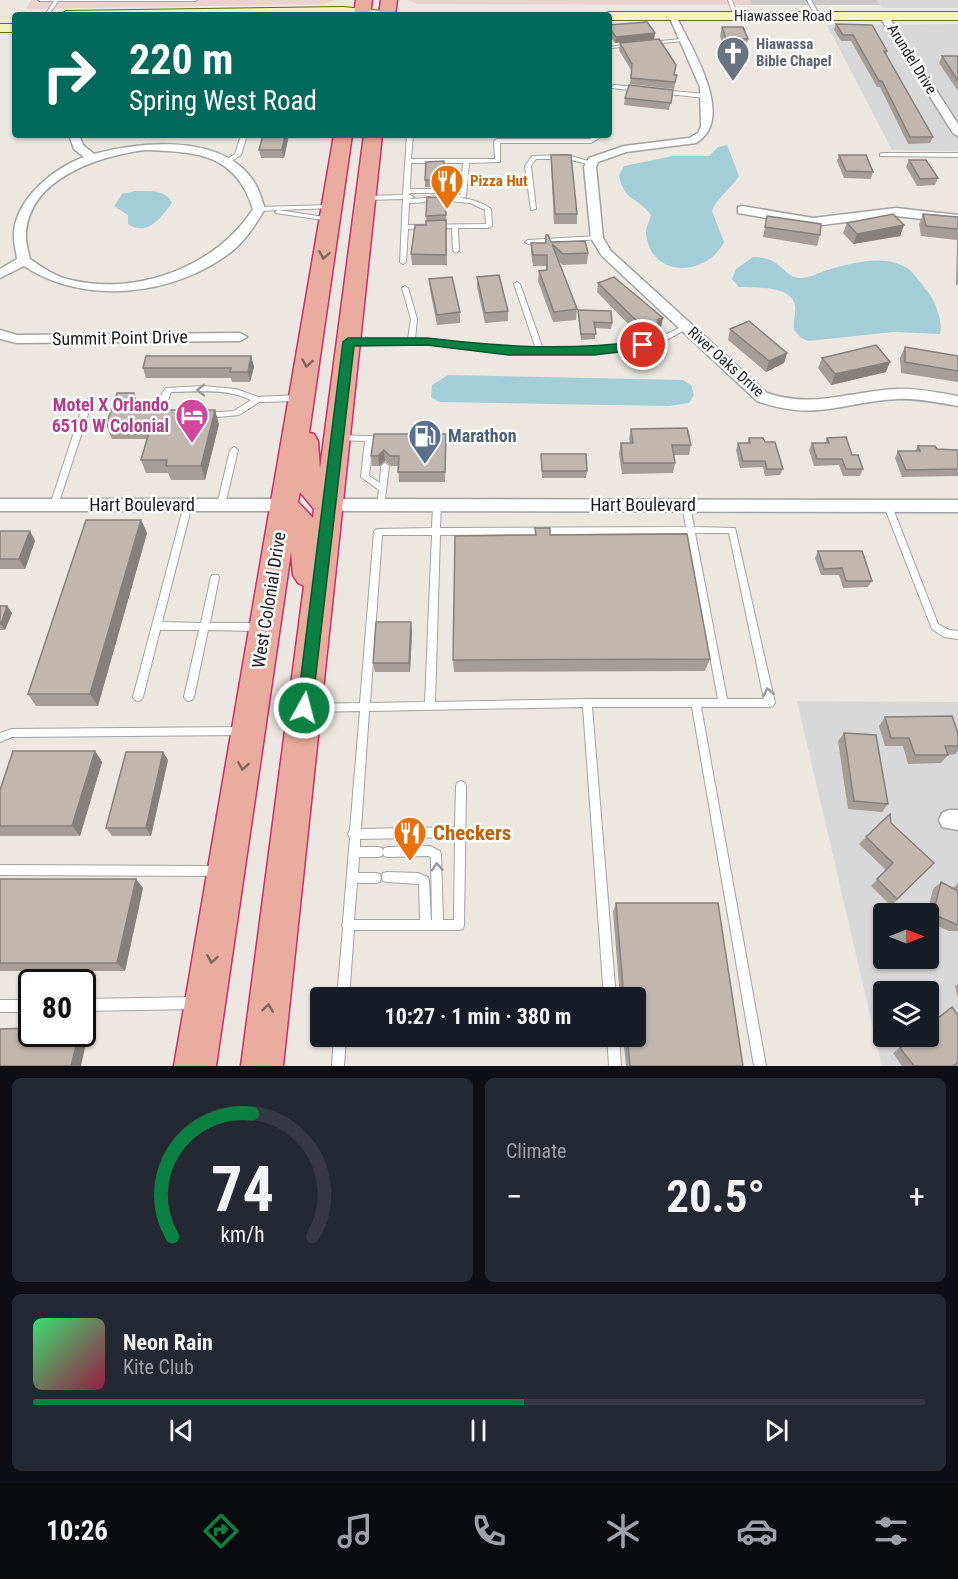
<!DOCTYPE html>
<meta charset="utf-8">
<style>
body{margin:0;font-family:"Roboto Condensed",sans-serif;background:#242831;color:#f1f3f6;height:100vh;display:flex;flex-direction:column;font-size:22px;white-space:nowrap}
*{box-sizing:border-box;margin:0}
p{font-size:20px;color:#9ea1a6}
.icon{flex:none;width:33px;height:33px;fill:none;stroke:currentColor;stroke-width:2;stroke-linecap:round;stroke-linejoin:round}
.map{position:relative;height:1066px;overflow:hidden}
.side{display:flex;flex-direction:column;gap:12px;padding:12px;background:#0d0f14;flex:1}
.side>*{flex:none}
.top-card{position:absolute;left:12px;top:12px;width:600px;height:126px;border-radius:6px;box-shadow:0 2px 4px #0004;background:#00695c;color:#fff;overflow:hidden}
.needle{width:39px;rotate:90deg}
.controls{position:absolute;left:873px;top:903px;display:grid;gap:12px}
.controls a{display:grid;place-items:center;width:66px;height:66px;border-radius:6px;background:#171b24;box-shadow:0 2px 4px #0004;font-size:30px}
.speed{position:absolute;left:18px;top:969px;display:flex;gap:12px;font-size:30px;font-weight:700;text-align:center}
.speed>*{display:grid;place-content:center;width:78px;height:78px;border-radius:50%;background:#171b24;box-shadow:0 2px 4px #0004;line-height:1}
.speed .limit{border:3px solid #111;border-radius:9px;background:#fff;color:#111}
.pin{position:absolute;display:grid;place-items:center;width:51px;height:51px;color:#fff;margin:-26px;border:3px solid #fff;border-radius:50%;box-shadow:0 2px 6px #0007}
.me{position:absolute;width:66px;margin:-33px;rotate:7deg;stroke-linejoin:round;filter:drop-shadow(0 0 4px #0008)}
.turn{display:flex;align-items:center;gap:21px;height:126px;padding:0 18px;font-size:27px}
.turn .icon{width:78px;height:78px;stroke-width:2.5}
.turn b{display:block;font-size:42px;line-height:51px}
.big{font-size:45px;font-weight:700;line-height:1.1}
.side .card{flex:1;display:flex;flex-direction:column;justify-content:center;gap:9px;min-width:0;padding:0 21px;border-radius:9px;background:#242831}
.side .dial{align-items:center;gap:0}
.dial svg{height:156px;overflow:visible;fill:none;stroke:#363941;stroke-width:7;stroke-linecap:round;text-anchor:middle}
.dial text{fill:#f1f3f6;stroke:none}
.song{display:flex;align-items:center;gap:18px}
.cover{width:72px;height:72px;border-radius:9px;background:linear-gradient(135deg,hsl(140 70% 55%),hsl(340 70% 35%))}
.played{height:6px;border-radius:3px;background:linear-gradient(90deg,#0b8043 55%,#363941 55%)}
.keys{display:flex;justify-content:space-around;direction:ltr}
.heat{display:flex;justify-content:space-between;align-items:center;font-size:33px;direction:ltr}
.side .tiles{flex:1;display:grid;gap:12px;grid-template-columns:1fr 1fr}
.card:last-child{grid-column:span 2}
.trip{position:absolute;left:310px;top:987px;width:336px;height:60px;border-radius:6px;background:#171b24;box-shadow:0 2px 4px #0004;font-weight:700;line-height:60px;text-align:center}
.tabs{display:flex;height:96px;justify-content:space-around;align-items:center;background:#090b0e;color:#9ea1a6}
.tabs .icon{width:42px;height:42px}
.tabs .selected{color:#0b8043}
.tabs b{font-size:27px;color:#f1f3f6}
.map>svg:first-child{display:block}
.residential{fill:#d9d8d8;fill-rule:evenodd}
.commercial{fill:#ecd1d1}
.religious{fill:#c9c9c9}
.water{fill:#a4ced7}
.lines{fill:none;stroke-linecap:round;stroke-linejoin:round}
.service-casing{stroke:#a2a2a2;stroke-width:2}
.minor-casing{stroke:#a2a2a2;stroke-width:3}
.secondary-casing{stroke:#63680c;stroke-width:2}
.trunk-casing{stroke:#c92f6c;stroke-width:3}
.service{fill:#fff;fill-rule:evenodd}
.minor{fill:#fff;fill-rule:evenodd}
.secondary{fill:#f4f4b7;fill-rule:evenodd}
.trunk{fill:#eaac9e;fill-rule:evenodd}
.wall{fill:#a59d98}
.shaded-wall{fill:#86807c}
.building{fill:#c0b7b1;stroke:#86807c;stroke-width:1.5}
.oneway{stroke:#82645c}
.oneway2{stroke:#989898}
.route{fill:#0b8043;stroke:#07532c;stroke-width:1.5}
.labels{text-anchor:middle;stroke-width:5;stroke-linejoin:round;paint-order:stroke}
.far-street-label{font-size:15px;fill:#1b1b1b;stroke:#fff}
.far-worship-label{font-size:15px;font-weight:bold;fill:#5b616d;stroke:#fff;text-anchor:start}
.far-food-label{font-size:15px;font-weight:bold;fill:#c56008;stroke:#fff;text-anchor:start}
.street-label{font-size:18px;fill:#1b1b1b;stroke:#fff}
.hotel-label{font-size:18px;font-weight:bold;fill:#b23c85;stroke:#fff;text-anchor:end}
.service-label{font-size:18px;font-weight:bold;fill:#4e5e75;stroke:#fff;text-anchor:start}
.near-food-label{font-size:21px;font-weight:bold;fill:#c56008;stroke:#fff;text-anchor:start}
</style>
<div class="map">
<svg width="958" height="1066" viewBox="0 0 958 1066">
<rect width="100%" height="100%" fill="#ece8e1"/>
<path class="residential" d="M877,0H958V8H882Z
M958,24V151L892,150L827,25Z
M797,701L958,702V1066H882ZM884,914H928V958H884ZM884,992H928V1036H884Z"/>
<path class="commercial" d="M31,0H336L324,4L26,9Z
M407,0H750L752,5L417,4Z"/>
<path class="religious" d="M750,0H877L880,5H752Z"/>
<path class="water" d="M727,145L739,176C731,189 717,197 712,211L724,242C707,277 650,279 646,233C646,227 650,220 651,215C637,196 624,202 619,175L624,166L673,156H709L718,147Z
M135,191C149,191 166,189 172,203C161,218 147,237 128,224V215L114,206L122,194Z
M753,257C783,257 782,277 800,278C810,278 818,273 827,270C852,263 888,252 911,271C917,277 923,286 928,292C936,302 943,323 940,334L893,332L808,341L801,338L794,330C793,322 796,313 795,306C792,285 754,288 739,287L732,279L736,269Z
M448,375L683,380L691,385L694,395L689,403L669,406L439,402L431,397L432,385Z"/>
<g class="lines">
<defs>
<path id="service" d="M38,0H197L195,1H58L49,15H45L54,1H40Z
M728,0H732L738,17L734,16Z
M807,0H811L820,16V17H816Z
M681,39L683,40V41L651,44L649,43L651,42Z
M629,44H631V46L612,48L610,47Z
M614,85L637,87L640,89L637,91L612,88L611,87Z
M662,90L705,94L708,96L705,98L660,93V91Z
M241,135H247L241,155L228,163H224V161L235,154Z
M407,135H413L411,159H495L494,141L497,139H590L597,135H604L591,143H500V162L469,163L466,197L457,198L454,196L461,194V193H410L409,195L414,197L409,199C436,198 469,192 491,209L492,226L489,228H458L459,251L456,253L453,251L452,228L408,229L406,262L403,264L400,262L403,199L367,200L364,198L367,196L403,195ZM411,163H463L461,189H410ZM449,201L470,203L485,210L486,224L408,225L409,203Z
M882,153H958V157L880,156V154Z
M567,155L595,163L592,165L567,159H536L531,166L536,209L531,210L525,166L532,156Z
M331,205L334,207L333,208L278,210L331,218V220L329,221L276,213L275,212L278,210L259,211L256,209L259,207Z
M597,236L599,237V239L528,244L525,242L528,240Z
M517,282L520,284L543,349H594L655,340L685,325H687L690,327L659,344L594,353H509L427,343L350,344L347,342L350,340L408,339L411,319L402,288L405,286L408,288L417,319L415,339H427L509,349H536L514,284Z
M203,386L236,389L258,397L298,395L302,398L298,401L259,402L239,415L207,418L203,415L204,413L234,411L251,400C226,388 198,392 171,392L164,411L171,415L170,417H164L156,412L162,393L166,388Z
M88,399L92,402L58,505L57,507H51L50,505L84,402Z
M340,435L387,437L388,439L387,441H373L369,476L380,483L381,466L385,463L389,466L384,507H378L377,505L379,490L361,477L365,441L337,440L336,438L337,436Z
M234,447L238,450L225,505L221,508L217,505L230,450Z
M188,502L192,505L162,622L201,623L211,577L212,575H218L219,577L210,623H259L262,624L263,627L262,630L259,631L208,630L194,697L192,700L189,701L186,700L184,697L199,630H160L143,697L141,700L138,701L135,700L133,697L184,505Z
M437,502L441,505L440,528L686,527L682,505L686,502L690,505L694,527L735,528L775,703L773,706L770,707H701L766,1066H754L692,707H592L616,998H604L583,707L369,711L361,829L455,827L456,786L457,783L461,781L465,783L466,786L464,925L463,929L459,930H354L349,998H337L343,928L342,925L343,921L350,838L348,834L350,830L360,711L310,712L307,711L305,708L307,705L310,704L360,703L374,532L375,530L378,529L432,528L433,505ZM687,533L718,699H587L435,702L440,535ZM695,533H729L764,699H727ZM382,535H432L425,702L370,703ZM455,837L454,920H443L441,855L440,851L430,846L388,847L384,848L383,851L382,848L378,847H360V839ZM383,853L384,856L388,857L429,856L431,858L432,920H431L429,881L428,877L418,873L387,872L383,873L382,877L383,881L387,882L419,884L420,920H354L357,883H376L380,882L381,878L380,874L376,873H358L359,857H378L382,856Z
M888,503L892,506L938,624L949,630L958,631V639L944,637L932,629L884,506Z
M242,727L245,728L247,731L245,734L242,735L12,737L0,742V733L12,729Z
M0,865L217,866L221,867L222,871L221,875L217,876L0,875Z
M196,997L200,999L202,1003L200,1007L196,1009L82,1011V999Z
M0,1000H32V1012H0Z
M334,1036H346L344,1066H332Z
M607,1036H619L621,1066H609Z"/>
<path id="minor" d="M668,14L676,16C691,47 737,119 696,143L626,152L598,162L596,167L603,238L611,251L767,393C813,409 851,391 897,389C918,388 938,393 958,396V406C938,403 918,398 898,399C840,402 818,422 757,401L602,256L591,238L584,167L589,158L624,146L689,138L698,133L701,127L700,87Z
M881,14H887L958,124V136L953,133L879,16Z
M69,135H79L83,145L94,154C139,142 215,134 249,175C258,185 261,197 265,209C255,225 246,240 231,252C174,296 84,306 24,266L0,278V269L17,259C16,250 13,241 14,231C18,197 54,168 84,157L74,149ZM145,150C197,152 235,153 253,209C217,266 138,296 71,280C56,277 43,268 30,259C28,250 25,241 26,232C31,177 100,156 145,150Z
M742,206L813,218L896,208L958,215V223L896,216L813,226L738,213V207Z
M0,330L17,335L240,333L247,337L240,341L17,343L0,339Z
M0,499H284L292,505L284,511H0Z
M328,499L958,500V512L328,511L320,505Z
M949,810H958V830L942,827L939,820L942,813Z"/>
<path id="secondary" d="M343,7L384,11L391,15H59L66,11Z
M609,12H958V20H609V15H603Z
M0,24H15V32H0Z"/>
<path id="trunk" d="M356,0H372L370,15H354Z
M381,0H397L395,15H379Z
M334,135H352L309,433L314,434L318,441L320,469L364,135H382L283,1066H241L304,586L298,583L293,575L291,552L216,1066H174ZM300,492L314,509L313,518L298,502Z"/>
</defs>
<use href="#service" class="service-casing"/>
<use href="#minor" class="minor-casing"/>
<use href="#secondary" class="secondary-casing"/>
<use href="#trunk" class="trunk-casing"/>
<use href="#service" class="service"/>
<use href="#minor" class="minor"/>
<use href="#secondary" class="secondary"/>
<use href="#trunk" class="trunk"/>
</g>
<path class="wall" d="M836,24L887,51L886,55L933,137L930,143L908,144L880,87H877L851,41H841L834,30Z
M609,25L655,33L654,39L615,43L609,35Z
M722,27L748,39L746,48L724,49L720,36Z
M620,43L674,75H677L674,89L630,84L631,70L619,50Z
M942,56L958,58V91L939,63Z
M673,90L669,110L624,105L625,98Z
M96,135H128V137L96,138Z
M289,135L284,158H261L259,150Z
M551,155L577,214V224H554L551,165Z
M839,155L873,172L871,179L844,178L837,161Z
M909,160L938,178L935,185L917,186L906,167Z
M444,161V187H425V180Z
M427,197L446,198L447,265H412L411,254L426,225Z
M923,214L958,217V285H956L957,240L921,236L919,224Z
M767,216L820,235L817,246L763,237Z
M847,223L904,225L900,236L853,244L843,233Z
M546,235L551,242L588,253L587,264L563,265L558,261L577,309L576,320L553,322L538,281L539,271L546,270V266H533L531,253V243H545Z
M477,277L508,311V321L485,323L477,287Z
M429,279L460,312V323L437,325L430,290Z
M598,283L661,328L658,329V332L642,338L597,292Z
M578,310L612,323L611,329L595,328V339L581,340L578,315Z
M730,329L787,353L784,363L766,372L728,340Z
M905,347L958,356V382L901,373L900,358Z
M251,356L254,367L250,382H232L231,378H146L143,368Z
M822,358L886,372L831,385L818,368Z
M134,393L139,407L138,410L219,424L205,480H171L168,473H146L141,460L147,439H112L106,425Z
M631,429L691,445L689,455H674L675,463L673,473L622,474L619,454L621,443H630L629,439Z
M374,434H446L445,482H399L398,466H391L385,461L379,466H372L371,456Z
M749,438L765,442L783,469L780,475L765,476L763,467L740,468L736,450L738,443H747Z
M827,438L852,455L863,469L860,476H843L839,465L814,466L809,450L812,443H825Z
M918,446L937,449L958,450V476L902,477L895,458L898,451H915Z
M541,454L587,471L586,478H542Z
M141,520L147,533L98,706H36L28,694Z
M535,528L550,535L710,659L705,671L454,672L453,660L535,535Z
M0,531H30L35,541L25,569H0Z
M818,551L872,581L868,587L843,588L839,575H821L815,558Z
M0,606H7L12,613L5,630H0Z
M412,631L410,672H375L373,663Z
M885,717L958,733V751L955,754L948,755L941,763L908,764L903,746H885L879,726Z
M844,733L888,804L882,812L848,809L838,741Z
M95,751L102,762L80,836H0V790Z
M168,760L151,836H112L106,828Z
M891,823L934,863L891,906L871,886L886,870L859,844L866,837Z
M0,879L143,888L125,971H0Z
M941,882L953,888L958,883V931H949L928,922V914H927L933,889Z
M616,903L743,1066H626L623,1036H636V998H620L613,912Z
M958,984V998L955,986Z
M952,1007L958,1015V1066H902L893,1053L914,1036H928V1025Z"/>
<path class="shaded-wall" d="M655,33L654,39L615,43L616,37Z
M285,135H289L284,158L282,150Z
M904,225L900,236L853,244L857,234Z
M663,318L661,328L658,329V332L642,338L644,328Z
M787,353L784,363L766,372L769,361Z
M251,356L254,367L250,382L248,372Z
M890,362L886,372L831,385L835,374Z
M134,393L139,407L134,423L128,410Z
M215,410L219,424L205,480L201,466Z
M384,450L385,461L379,466L378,456Z
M141,520L147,533L98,706L90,694Z
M30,531L35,541L25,569L19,559Z
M7,606L12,613L5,630L1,624Z
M411,622L412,631L410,672L409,663Z
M95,751L102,762L80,836L72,826Z
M163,752L168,760L151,836L146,828Z
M136,879L143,888L125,971L117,963Z
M82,1030L88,1034L81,1066H71L79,1034H82Z"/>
<path class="building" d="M647,22L655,33L616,37L609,27V25Z
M836,24L872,25L887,51H884L933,137H910L882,81H879L853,35H843Z
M722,27H743L748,39H726Z
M659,39L676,65L674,75H677L675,82L631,78L632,64L620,43Z
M942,56H957L958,58V81Z
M629,85L673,90L671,103L625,98Z
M263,135H285L282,150H259Z
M551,155H571L577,214H555Z
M839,155H866L873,172L846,171Z
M909,160H926L938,178L920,179Z
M444,161V180H425L426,162Z
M427,197L446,198V215L426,216Z
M893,214L904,225L857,234L847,223Z
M923,214L958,217V229L926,226Z
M767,216L821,224L820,235L765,227Z
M446,220V255L411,254L415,225H426V221Z
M546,235H548L551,242L585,241L588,253L563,254L552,244L577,309L554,312L539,271L547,270V255H533L531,243H546Z
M499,275L508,311L485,313L477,277Z
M452,277L460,312L437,315L429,279Z
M614,277L663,318L657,320L660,322L644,328L598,283Z
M578,310L611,311L612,323L594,322L596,334H581Z
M749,321L787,353L769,361L730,329Z
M876,345L890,362L835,374L822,358Z
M905,347L958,356V371L905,362Z
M146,356H251L248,372H230L231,368H143Z
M117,393H134L128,410H215L201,466H166L167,460H141L151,425H106Z
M687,428L691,445H672L675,463H623L621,443H633L631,429Z
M374,434H446L445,472H398L399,456H390L384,450L378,456H371Z
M846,437L852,455H858L863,469H846L842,459H817L812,443H829L827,438Z
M749,438H763L765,442H775L783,469H767L765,461H743L738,443H750Z
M918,446H935L937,449L958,450V469L906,470L898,451H920Z
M541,454H586L587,471H542Z
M86,520H141L90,694H28Z
M535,528H550V535L687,534L710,659L453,660L455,536L536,535Z
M0,531H30L19,559H0Z
M818,551H862L872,581H846L842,568L824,569Z
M0,606H7L1,624H0Z
M376,622H411L409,663H373Z
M952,716L958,733V746H945L948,755H915L909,738H891L885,717Z
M844,733L876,735L888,804L854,801Z
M13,751H95L72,826H0V790Z
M126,752H163L146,828H106Z
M890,814L891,823L934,863L897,899L877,879L893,863L866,837Z
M0,879H136L117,963H0Z
M941,882L958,891V925L933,914Z
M616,903H718L743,1066H630L627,1036H636V998H624Z
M952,1007L958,1015V1062L953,1066H914L900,1048L915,1036H928V1026Z
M32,1028V1034H79L71,1066H0V1029Z"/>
<defs><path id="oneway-chevron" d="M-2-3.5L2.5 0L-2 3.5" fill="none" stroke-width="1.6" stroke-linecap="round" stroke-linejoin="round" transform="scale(1.5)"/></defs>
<g class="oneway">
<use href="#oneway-chevron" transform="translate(324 255) rotate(99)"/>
<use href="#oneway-chevron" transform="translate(307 363) rotate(99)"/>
<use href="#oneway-chevron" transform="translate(243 766) rotate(99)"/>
<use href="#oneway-chevron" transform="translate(212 959) rotate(99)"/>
<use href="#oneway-chevron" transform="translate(268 1008) rotate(-83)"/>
</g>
<g class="oneway2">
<use href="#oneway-chevron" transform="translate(201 390) rotate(180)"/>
<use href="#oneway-chevron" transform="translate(768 692) rotate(-103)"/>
<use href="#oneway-chevron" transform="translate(437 867) rotate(-94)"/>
</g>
<path class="route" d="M427,338C504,347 566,351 643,341L648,345L643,349L594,355H509L427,345L354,346L312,708L310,713L304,715L299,713L297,708L343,342L348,338Z"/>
<defs>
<symbol id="church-pin" viewBox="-11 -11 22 30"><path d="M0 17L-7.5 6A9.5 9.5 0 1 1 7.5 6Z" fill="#6b7280" stroke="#fff"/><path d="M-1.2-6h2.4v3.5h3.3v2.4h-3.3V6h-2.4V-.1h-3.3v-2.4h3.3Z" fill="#fff"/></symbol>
<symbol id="restaurant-pin" viewBox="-11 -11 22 30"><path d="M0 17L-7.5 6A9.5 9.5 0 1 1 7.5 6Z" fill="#e8710a" stroke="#fff"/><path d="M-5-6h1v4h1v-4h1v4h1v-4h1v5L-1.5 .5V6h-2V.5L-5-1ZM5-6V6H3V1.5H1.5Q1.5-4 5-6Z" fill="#fff"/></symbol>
<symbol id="hotel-pin" viewBox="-11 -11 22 30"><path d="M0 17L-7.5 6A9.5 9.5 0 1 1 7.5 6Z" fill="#d1479c" stroke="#fff"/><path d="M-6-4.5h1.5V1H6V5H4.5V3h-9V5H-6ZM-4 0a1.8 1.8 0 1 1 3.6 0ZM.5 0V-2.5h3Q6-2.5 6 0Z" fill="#fff"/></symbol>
<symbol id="fuel-pin" viewBox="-11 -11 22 30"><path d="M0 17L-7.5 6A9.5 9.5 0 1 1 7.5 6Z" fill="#5c6f8a" stroke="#fff"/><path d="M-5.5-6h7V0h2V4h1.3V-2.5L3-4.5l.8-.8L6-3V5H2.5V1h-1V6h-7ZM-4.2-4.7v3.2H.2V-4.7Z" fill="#fff"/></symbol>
</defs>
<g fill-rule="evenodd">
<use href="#church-pin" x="714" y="34" width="38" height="52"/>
<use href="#restaurant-pin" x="428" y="162" width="38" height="52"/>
<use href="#hotel-pin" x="173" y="396" width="38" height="52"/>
<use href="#fuel-pin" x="406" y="417" width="38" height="52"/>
<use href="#restaurant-pin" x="391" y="814" width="38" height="52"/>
</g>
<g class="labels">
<g class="far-street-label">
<text x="783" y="21">Hiawassee Road</text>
<text transform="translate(912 59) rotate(58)" y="5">Arundel Drive</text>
<text transform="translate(726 362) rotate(42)" y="5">River Oaks Drive</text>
</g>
<g class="far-worship-label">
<text x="756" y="49">Hiawassa<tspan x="756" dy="17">Bible Chapel</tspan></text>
</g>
<g class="far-food-label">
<text x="470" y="186">Pizza Hut</text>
</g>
<g class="street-label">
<text transform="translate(120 338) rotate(-1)" y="6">Summit Point Drive</text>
<text x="142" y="511">Hart Boulevard</text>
<text x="643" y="511">Hart Boulevard</text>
<text transform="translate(269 600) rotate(-81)" y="6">West Colonial Drive</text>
</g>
<g class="hotel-label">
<text x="169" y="411">Motel X Orlando<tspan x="169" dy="21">6510 W Colonial</tspan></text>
</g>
<g class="service-label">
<text x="448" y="442">Marathon</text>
</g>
<g class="near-food-label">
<text x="433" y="840">Checkers</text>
</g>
</g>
</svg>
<div class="controls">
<a><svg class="needle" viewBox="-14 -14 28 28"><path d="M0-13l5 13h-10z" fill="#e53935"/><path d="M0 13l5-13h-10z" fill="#9ea1a6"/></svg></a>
<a><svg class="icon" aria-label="layers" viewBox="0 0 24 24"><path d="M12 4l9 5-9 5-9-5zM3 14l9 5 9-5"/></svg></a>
</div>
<div class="speed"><div class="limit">80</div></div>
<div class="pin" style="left:643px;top:345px;background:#d93025"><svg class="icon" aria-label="arrive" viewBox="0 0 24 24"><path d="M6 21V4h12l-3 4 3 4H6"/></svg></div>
<svg class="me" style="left:304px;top:708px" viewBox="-20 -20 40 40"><circle r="17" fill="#0b8043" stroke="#fff" stroke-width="3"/><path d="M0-11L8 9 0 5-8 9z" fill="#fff"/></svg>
<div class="trip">10:27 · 1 min · 380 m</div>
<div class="top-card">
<div class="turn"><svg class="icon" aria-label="right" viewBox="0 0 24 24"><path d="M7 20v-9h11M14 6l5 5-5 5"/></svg><div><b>220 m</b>Spring West Road</div></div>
</div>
</div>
<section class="side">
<div class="tiles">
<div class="card dial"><svg viewBox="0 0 100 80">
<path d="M14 69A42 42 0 1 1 86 69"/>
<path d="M14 69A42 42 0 0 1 55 6" stroke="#0b8043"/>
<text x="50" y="56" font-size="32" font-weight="700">74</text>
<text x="50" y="72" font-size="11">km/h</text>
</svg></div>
<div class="card"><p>Climate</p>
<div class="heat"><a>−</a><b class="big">20.5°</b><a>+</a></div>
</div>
<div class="card">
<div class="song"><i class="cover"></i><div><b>Neon Rain</b><p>Kite Club</p></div></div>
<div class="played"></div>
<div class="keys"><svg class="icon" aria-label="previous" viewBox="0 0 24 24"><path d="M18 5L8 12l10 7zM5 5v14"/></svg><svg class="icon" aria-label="pause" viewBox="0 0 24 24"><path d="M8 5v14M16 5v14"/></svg><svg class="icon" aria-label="next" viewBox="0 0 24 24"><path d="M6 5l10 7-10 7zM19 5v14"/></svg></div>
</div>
</div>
</section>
<nav class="tabs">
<b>10:26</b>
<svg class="icon selected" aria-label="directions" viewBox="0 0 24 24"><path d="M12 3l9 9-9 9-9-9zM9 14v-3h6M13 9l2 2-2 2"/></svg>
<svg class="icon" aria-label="music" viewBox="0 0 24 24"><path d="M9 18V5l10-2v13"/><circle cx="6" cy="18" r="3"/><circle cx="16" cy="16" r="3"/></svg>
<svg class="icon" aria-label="phone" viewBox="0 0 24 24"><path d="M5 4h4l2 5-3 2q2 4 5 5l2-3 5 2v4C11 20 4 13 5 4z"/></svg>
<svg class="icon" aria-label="climate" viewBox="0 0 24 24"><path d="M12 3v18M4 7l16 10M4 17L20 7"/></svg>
<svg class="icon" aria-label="car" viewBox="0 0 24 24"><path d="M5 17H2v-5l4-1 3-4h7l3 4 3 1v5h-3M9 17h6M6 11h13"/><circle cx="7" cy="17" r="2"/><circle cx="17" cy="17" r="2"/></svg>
<svg class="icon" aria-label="filters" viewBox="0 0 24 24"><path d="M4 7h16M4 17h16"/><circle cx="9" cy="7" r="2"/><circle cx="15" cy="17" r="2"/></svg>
</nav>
